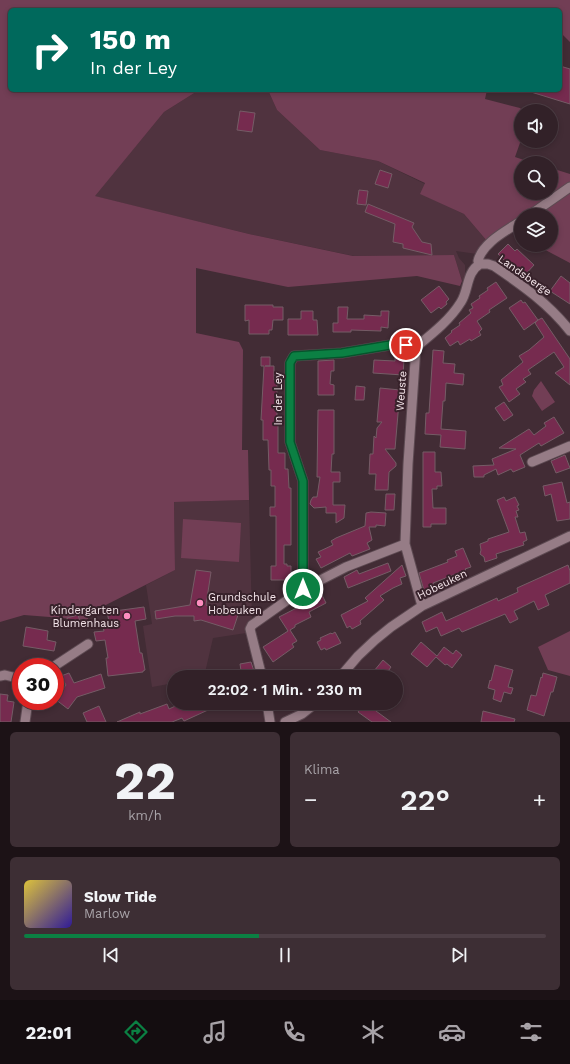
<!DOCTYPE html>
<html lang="de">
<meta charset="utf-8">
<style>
body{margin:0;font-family:"Work Sans",sans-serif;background:#3d2e34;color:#f1f3f6;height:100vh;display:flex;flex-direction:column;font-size:15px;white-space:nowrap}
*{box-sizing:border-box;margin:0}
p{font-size:13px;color:#a8a3a8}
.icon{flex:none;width:22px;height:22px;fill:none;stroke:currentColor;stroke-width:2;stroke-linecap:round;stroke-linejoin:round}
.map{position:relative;height:722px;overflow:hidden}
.sheet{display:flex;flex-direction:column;gap:10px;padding:10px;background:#1c1216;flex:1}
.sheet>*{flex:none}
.top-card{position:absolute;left:8px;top:8px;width:554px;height:84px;border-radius:6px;box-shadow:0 2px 6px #0003,0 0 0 1px #4d3e45;background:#00695c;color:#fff;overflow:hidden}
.tools{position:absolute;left:514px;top:104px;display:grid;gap:8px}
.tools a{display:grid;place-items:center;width:44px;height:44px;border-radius:50%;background:#322128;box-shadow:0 2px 6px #0003,0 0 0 1px #4d3e45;font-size:20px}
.speed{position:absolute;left:12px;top:658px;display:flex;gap:8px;font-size:20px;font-weight:700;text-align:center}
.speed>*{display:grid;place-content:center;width:52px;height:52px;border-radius:50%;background:#322128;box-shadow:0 2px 6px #0003,0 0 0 1px #4d3e45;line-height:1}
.speed .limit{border:6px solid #d22;background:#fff;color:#111}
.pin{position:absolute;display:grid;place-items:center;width:34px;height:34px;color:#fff;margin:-17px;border:2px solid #fff;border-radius:50%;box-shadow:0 1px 4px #0007}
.me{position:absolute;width:44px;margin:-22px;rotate:0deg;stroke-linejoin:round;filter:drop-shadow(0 0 3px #0008)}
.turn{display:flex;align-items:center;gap:14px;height:84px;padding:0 16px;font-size:18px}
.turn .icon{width:52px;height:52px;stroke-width:2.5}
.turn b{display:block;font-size:28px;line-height:34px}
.big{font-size:30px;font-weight:600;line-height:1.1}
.sheet .tile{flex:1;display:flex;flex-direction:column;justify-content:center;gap:6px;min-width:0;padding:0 14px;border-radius:6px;background:#3d2e34}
.sheet .dial{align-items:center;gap:0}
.dial b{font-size:52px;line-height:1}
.song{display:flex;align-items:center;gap:12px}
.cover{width:48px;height:48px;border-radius:6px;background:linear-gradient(135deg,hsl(50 70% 55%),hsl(250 70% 35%))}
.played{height:4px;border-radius:2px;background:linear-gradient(90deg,#0b8043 45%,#4d3e45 45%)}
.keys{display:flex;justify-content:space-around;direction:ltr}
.heat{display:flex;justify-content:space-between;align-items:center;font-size:22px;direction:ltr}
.sheet .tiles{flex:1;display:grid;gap:10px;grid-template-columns:1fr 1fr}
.tile:last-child{grid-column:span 2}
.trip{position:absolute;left:167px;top:670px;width:236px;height:40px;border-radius:20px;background:#322128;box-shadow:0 2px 6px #0003,0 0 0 1px #4d3e45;font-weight:600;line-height:40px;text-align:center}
.menu{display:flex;height:64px;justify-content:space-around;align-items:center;background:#140d10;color:#a8a3a8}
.menu .icon{width:28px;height:28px}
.menu .current{color:#0b8043}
.menu b{font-size:18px;color:#f1f3f6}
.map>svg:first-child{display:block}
.built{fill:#50333f}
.green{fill:#723e55}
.building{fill:#762b4f;stroke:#755c66}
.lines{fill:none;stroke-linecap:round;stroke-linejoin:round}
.street-casing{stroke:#5d4a52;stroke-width:11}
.street{stroke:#967c86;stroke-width:9}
.route-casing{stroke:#07532c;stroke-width:10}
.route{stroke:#0b8043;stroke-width:7}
.poi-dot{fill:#fd8ec0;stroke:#38222b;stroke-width:1.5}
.labels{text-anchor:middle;stroke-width:4;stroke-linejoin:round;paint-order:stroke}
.street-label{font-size:11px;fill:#f3e4e9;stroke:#38222b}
.poi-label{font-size:11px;fill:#f3e4e9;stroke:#38222b;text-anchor:start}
</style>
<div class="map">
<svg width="570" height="722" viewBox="0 0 570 722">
<rect width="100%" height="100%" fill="#422c35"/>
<path class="built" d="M199,90H268L277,110L320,150L378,161L425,184L421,194L464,214L487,241L477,254L456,251L459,258L465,265V278L462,281L454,255L354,256L249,234L94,196L164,112Z
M249,500L252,621L246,633L213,638L204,677H174V683L152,687L143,626L152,624L146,585L175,570L174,502Z"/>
<path class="green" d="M0,0H570V42L560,32V10H10V90H199L164,112L95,196L249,234L353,256L454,255L462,281L460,286L417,276L288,287L196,268V333L239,342L243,350L242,450H248L249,500L174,502L175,570L88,614V620L24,615L0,622Z
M268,90H487L485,99L520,108L523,111H521V140L515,157L533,163H521V193H551V168L570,174V184L527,215H521V219L487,241L464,214L420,194L425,183L378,161L320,150L277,110Z
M570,190V263L536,245H551V215H535Z
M541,381L555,402L542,411L532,396L534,390Z
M183,519L241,523L239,562L181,558Z
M570,631V676L548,670L538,647Z"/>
<path class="building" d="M560,66L570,69V104L531,92L532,90H560Z
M240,111L255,113L252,132L237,130Z
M380,170L392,174L388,188L375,184Z
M359,190L368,191L366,205L357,204Z
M368,204L414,223L412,227L422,242L431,244L432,255L403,248V244L393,242L395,224L365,212Z
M508,244L515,251L517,249L534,265L524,276L512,264L510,266L498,254Z
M561,276L570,283V304L550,291Z
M496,282L507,298L489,310L490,312L477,321L482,329L479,332L481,335L471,341L470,339L460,345L458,341L450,346L445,338L452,332L451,331L460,325L459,323L471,313L469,310L473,308L471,304L480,298L479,296L488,290L487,288Z
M439,286L449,299L446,302L447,304L441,309L439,307L431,313L421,300Z
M521,300L523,303L525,302L538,320L542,318L570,359V385L555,373L564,367L554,352L528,370L531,374L523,379L526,382L516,389L520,394L509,402L499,387L503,385L501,380L523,362L519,356L529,350L544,337L535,323L538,320L524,330L509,308Z
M245,305H273V307H283V320H273L272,330H269V334H249V320L245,321Z
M338,307H348L347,319H364V315L381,316V311H389L388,328L381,327V331L351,330V332H333V323H338Z
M301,311H313V320H317L318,335H288V319H301Z
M433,350L444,351L443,363L455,364L454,373L464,374L463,385L446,383L445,401H443L441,429L466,431L465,449L440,447L441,435L425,434L426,413H429Z
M261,357H270V366H265H274V380H277V420H278V453H285V469H288L289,488H291V545H284V564H287V566H291V580H271V566H276V516H270V507H275V486H271V470H269L268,440H263V420H261L264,366H261Z
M395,358L404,359L403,375L373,373L374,360L395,361Z
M334,360V371H331L330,384L334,385V395H318V361Z
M356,386L365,387L364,400H355Z
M380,388L400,390L395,449H385L396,463V466L389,472L388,490H375L376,474H369L370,454H373L374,436L376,438L377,428L382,422H377Z
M504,402L513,415L504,421L495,408Z
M318,410H334V454H332L331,472H340V482H333V505H345L344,518L336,523V513H326V507L314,508L310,504L311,500L313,497H317L320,477H317Z
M554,417L564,433L541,446L539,443L520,455L525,467L513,472L511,469L498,475L496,469L484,475V477H474L473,466L494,465L492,459L516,449L499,448L529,429L534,435L546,426L544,423Z
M423,452H435V472H441L442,486H437V489H432L433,508H446V524H431V527H423Z
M565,455L570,468L556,473L551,461Z
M562,482L567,503L570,502V519L557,521L551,494L545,496L543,486Z
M386,494H395L394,510H385Z
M504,497L506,501L515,497L519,505L517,506L519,510L516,511L518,517H515L520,533L525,532L527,540L523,542L524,545L496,554L497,558L485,562L484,557L480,554L481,550L480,544L488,541V539L509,532L497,500Z
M371,512L386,513L385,526L376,525V527H369L372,540L367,543L370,549L352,556L350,553L321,568L316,559L321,557L318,552L333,545L331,541L336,538L365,526L366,513Z
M463,548L471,567L465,569L466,570L433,583L436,589L425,594L419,573L448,562L447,560L457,556L455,551Z
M388,563L391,571L348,588L344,577L357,570L359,574Z
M402,565L406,576L400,578L402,584L393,588L380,596L384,600L360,621L361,624L352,629L350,626L347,628L341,615L368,601L365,598Z
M568,565L570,571V583L545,595L549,605L538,610L534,601L514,611L518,619L510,623L505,614L462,632L459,628L441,636L437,627L426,632L422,622L442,612L446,621L497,598L498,601L518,592L517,588Z
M196,570L211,572L206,605L238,615L233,630L201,620L194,621V616H175L156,619L155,611L190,605Z
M322,595L326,603L309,612L311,617L295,625V627L290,630L297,641L292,644L294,647L273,662L263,647L288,631L279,617Z
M144,607L146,619L135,621L140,653H142L145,670L143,671V672L108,676L106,658H108L105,640L96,641L94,632L104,631L103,627L110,626L107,612Z
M78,615L81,624L69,627L67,618Z
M26,627L48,631L47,640L56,642L54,651L23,646Z
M335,632L341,643L326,650L325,648L321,650L317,642L321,640L320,638L331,633L332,634Z
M421,642L437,656L444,647L453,654L456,650L462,655L452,668L447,664L445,665L436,657L427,667L411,654Z
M383,660L391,667L384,677H369Z
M251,662L256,677H242L240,664Z
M495,665L513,670L508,687L513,688L511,694L504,692L501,702L493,699L495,690L488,688L490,680L491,681Z
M69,673L74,683L101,674L105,688L77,697L68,709L55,699L66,685L61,676Z
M543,673L557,677L553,692H551L544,716L527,710L531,695L536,696L541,677L542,678Z
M0,694L8,695L7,701L14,702L11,722H0Z
M182,703H205L208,710L184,721L182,718L172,722H117L140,712V714L167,704L169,709Z
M365,703H381L376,711L391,722H372L358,712Z
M99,706L106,722H87L83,713Z
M483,711L515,719L514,722H481Z"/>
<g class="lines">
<defs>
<path id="street" d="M530,215L570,187
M480,264H488L494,266C522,285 549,304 570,331
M480,264L478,261C482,243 506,231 521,221
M532,462L570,446
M303,589V481L290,442V363L294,356L342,353L396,344L416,347
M422,606L405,544L408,464L416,347C432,334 450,320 461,302C469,290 466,272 480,264
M53,667L88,644
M0,676L5,675L21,679
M262,677L250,629L252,625L303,589L346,567L405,544
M340,677L358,656L375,640L391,627L422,606L570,536
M267,703L270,722
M25,722L28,701
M285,722L302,714L316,703"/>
</defs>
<use href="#street" class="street-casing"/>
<use href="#street" class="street"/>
</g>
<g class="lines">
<defs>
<path id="route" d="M303,589V481L290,442V363L294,356L342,353L396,344L406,345"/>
</defs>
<use href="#route" class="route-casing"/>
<use href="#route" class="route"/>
</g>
<g class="poi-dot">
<circle cx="200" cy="603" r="4"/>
<circle cx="127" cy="616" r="4"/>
</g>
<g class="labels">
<g class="street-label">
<text transform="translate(525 275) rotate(35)" y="4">Landsberge</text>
<text transform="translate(401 391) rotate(-86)" y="4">Weuste</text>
<text transform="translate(278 399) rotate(-90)" y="4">In der Ley</text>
<text transform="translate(442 584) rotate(-26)" y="4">Hobeuken</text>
</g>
<g class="poi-label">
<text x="208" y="601">Grundschule<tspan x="208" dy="13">Hobeuken</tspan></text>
<text x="119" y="614" text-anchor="end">Kindergarten<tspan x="119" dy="13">Blumenhaus</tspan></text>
</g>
</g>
</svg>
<div class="tools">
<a><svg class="icon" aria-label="sound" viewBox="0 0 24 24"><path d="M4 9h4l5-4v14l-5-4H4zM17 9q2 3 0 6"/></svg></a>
<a><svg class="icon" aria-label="search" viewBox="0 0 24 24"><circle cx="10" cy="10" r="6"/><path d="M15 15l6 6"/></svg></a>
<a><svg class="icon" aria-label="layers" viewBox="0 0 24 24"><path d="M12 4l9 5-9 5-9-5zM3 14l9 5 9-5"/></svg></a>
</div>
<div class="speed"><div class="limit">30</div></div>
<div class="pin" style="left:406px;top:345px;background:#d93025"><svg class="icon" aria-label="arrive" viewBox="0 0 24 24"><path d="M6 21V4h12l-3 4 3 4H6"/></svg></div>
<svg class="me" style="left:303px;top:589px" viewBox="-20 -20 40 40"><circle r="17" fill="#0b8043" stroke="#fff" stroke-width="3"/><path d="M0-11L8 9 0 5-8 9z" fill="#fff"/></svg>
<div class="trip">22:02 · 1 Min. · 230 m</div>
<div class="top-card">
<div class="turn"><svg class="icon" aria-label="right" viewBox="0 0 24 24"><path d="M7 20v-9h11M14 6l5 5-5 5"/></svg><div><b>150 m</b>In der Ley</div></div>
</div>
</div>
<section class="sheet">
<div class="tiles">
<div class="tile dial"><b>22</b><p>km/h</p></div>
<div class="tile"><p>Klima</p>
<div class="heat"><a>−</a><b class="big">22°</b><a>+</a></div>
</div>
<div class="tile">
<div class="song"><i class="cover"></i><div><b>Slow Tide</b><p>Marlow</p></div></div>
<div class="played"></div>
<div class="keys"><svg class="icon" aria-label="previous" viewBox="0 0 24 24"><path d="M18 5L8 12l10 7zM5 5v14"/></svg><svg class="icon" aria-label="pause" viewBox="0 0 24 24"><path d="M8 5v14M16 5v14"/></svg><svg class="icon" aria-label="next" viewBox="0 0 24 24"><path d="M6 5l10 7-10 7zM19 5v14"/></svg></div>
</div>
</div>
</section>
<nav class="menu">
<b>22:01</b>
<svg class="icon current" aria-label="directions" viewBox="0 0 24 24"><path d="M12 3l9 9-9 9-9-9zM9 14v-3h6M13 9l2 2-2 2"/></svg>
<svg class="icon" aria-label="music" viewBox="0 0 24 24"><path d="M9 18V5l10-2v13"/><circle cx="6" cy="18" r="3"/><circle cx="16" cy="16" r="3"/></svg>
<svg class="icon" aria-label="phone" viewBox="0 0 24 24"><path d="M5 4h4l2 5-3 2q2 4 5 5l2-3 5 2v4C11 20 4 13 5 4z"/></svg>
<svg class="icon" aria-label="climate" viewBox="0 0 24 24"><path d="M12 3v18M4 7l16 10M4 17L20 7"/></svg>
<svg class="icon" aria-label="car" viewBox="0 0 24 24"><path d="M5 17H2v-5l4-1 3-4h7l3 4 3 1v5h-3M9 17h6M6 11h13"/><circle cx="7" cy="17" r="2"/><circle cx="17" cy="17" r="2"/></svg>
<svg class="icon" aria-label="filters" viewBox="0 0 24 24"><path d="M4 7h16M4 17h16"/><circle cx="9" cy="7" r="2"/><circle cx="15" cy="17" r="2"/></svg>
</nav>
